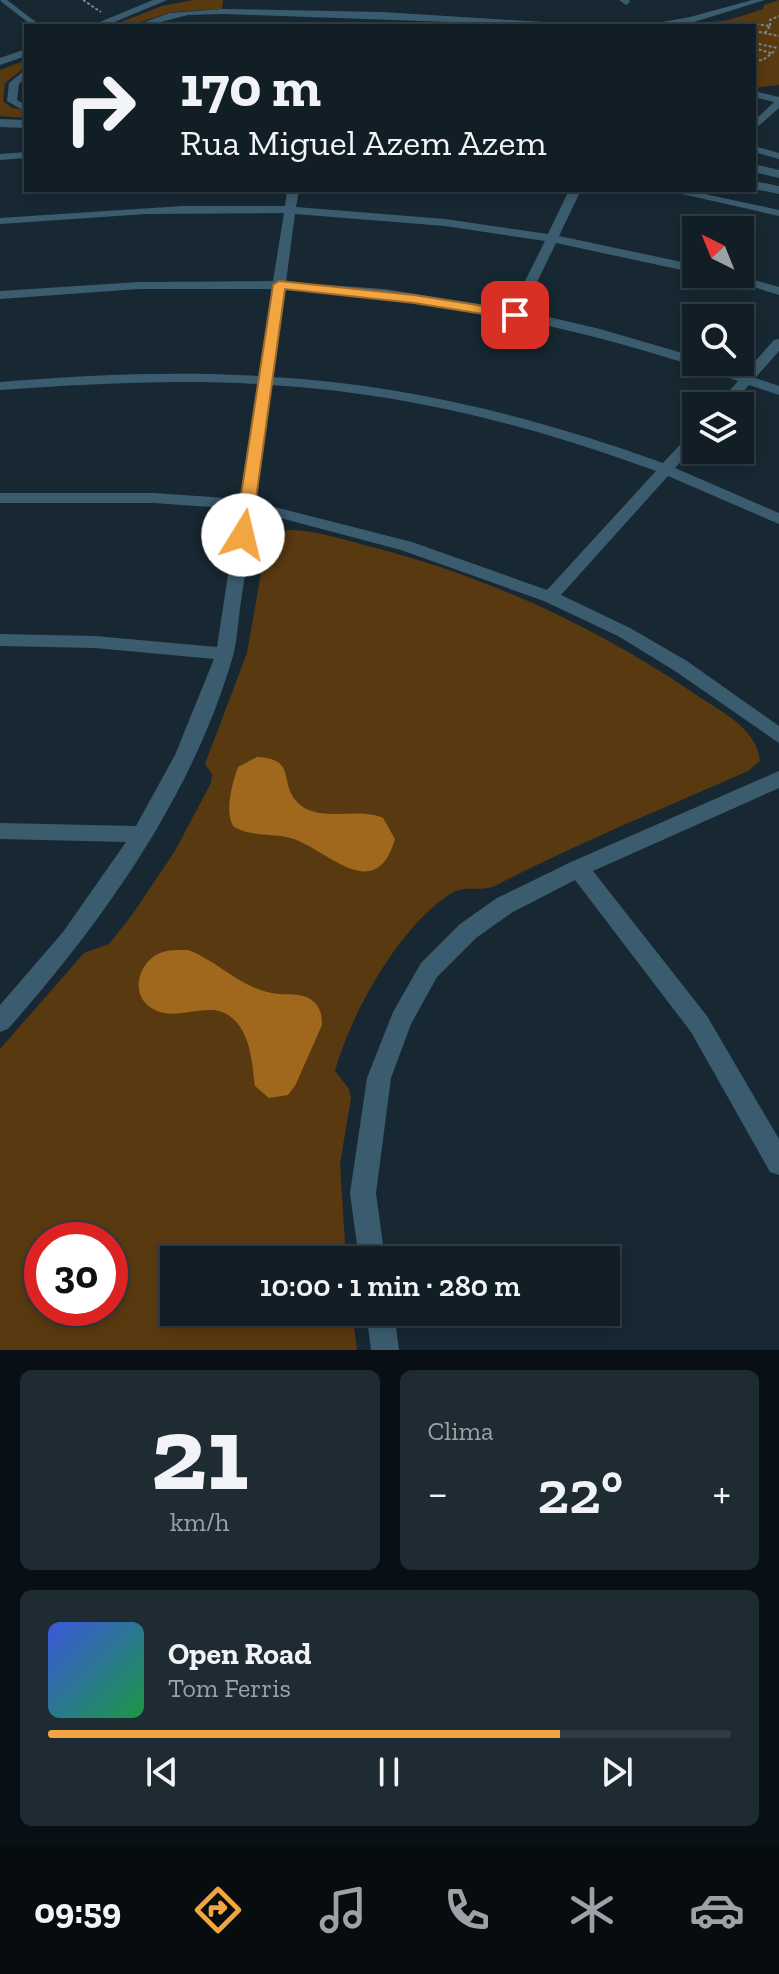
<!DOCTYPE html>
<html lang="pt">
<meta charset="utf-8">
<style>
body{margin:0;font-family:"Zilla Slab",serif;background:#1e2b32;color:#f1f3f6;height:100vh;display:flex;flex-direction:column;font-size:30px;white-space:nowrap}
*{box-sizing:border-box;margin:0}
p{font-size:26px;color:#9ca2a7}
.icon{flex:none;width:44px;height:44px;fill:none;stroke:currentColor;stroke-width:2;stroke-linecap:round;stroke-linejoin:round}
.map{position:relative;height:1350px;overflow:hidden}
.details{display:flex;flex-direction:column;gap:20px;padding:20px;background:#091015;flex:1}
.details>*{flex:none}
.guide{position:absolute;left:24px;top:24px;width:732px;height:168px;border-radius:0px;box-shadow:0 4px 12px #0003,0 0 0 2px #303c43;background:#111e26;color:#f1f3f6;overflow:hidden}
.needle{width:52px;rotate:317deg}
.tools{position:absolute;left:682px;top:216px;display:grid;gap:16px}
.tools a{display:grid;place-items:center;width:72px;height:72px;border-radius:0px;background:#111e26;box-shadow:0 4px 12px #0003,0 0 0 2px #303c43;font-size:40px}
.speed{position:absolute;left:24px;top:1222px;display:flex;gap:16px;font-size:40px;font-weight:700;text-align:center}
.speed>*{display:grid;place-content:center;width:104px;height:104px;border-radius:50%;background:#111e26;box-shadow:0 4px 12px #0003,0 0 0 2px #303c43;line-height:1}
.speed .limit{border:12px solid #d22;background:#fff;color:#111}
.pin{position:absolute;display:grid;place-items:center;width:68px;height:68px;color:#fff;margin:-34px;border-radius:16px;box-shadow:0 4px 12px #0006}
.me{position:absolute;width:88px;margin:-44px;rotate:9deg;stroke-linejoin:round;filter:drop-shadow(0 0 6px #0008)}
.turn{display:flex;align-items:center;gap:28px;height:168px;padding:0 24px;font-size:36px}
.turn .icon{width:104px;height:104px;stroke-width:2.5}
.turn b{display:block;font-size:56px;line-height:68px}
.big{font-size:60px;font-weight:600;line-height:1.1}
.details .widget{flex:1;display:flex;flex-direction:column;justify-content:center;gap:12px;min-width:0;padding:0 28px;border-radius:12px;background:#1e2b32}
.details .dial{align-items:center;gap:0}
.dial b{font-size:104px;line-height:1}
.song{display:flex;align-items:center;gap:24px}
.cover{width:96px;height:96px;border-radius:12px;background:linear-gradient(135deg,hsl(230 70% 55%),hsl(140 70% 35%))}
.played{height:8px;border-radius:4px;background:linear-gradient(90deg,#f2a541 75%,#303c43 75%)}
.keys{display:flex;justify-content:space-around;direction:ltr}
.heat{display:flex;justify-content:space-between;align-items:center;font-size:44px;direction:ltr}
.details .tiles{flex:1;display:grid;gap:20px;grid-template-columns:1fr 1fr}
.widget:last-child{grid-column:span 2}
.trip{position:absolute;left:160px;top:1246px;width:460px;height:80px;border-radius:0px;background:#111e26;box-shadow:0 4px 12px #0003,0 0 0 2px #303c43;font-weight:600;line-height:80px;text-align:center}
.tab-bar{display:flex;height:128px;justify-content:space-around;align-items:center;background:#070c0f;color:#9ca2a7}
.tab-bar .icon{width:56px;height:56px}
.tab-bar .active{color:#f2a541}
.tab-bar b{font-size:36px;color:#f1f3f6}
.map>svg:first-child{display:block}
.green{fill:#593910;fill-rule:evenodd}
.water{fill:#a0681c}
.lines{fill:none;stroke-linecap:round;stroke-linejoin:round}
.path{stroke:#77858f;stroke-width:2;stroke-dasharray:3 2;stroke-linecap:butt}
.service{stroke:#3b5c6f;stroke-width:5}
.minor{fill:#3b5c6f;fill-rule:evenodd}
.tertiary{fill:#3b5c6f;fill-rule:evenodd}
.route{fill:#f2a541;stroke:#9d6b2a;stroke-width:2}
</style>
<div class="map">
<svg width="779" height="1350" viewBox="0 0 779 1350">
<rect width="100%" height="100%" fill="#172833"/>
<path class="green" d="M194,0H223L222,9L172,12L128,26H111L162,6Z
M779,0V85L754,88V26H679L729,20L763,9L764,5Z
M26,60V67L5,83L3,101L12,108L26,110V118L0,116V70Z
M287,530C313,530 339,538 364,545C482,574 595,626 695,694C720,711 757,728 760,761L748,771C664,808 578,843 497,885C481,893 466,884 450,894C399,927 351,1013 335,1071L349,1089L351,1098L340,1164L346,1260H174V1312H352L357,1350H0V1049L84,953L109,944L132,915L175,851L211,783L212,774L205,764L247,653L267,539ZM42,1240H110V1308H42Z"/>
<path class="water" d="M257,757C298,759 278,783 298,803C320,824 358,806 383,818L395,839C377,901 335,858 301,842C280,831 255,839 234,827C224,814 232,783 238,767Z
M188,950C218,961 239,987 272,993C286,996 302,991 314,1002C321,1008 322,1017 322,1025L295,1086L288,1095L269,1098L255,1086C252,1063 251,1033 231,1017C209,999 178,1023 153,1009C133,998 135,972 152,958C162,949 176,950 188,950Z"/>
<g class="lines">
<path class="path" d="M83,0L101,12
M721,25L749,23L770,26L765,33
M770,26V20L779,16
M754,31L779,36
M754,43L778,48
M754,48L771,53
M754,61L763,60L776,50"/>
<path class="service" d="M3,0L37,26"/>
<path class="minor" d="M619,0H629L630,2L626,5Z
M752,0H765L691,23L640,26L690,17Z
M223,9L382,12L559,23L563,26L223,14L188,15L145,26H133L170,13Z
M26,69V77L19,84L17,100L26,105V112L7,101L9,83Z
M754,91L779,97V108L754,130V121L774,102L754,97Z
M754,146L779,153V159L754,152Z
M26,152V158L0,160V154Z
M287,190H299L296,207L445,219L548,234L569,190H581L559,236L696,265V273L556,243L523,311L600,329L696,357V362H711L744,374L774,340L779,339V351L755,378L779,386V395L749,385L731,406H716L738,381C590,328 441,299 285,289L272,377C407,384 537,418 663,463L691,433L696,432V445L675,468L779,513V524L668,476L561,595L630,628L687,661L779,726V743L675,671L618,636L544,601L401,550L254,511C249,544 245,576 240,608C238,624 237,641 233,656C192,797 104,920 8,1029L0,1032V1005L63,932L126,842L0,839V823L136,826L175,755L214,659L95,648L0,646V634L95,636L217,647L238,509L154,503H0V493H154L240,499L258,384C171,379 86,384 0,390V382C87,375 172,371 259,376L272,289H139L0,299V291L139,282L273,281L284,213L146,214L0,224V218L183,206H285ZM295,214L445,226L545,241L511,309L384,289L286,282ZM271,385C404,393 532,425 656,471L547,590L412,542L255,502Z
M664,190H686L779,210V216Z
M712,274H732L779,287V295Z
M779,771V788L593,871L707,1016L779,1139V1175L770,1172L691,1032L575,880L513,912L476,938L437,977L411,1024L391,1078L376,1193L385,1260H359L350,1193L367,1078L393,1012L421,963L460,924L497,898L571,862Z
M366,1312H394L399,1350H371Z"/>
<path class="tertiary" d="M153,0H167L105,26H90Z
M26,49V56L0,65V58Z
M0,119L26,120V128L0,127Z
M754,164L779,170V178L754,172Z
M754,181L779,186V194L754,189Z"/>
</g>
<path class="route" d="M279,281L414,295L515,311L522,315L515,319L414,303L285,289L251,535L243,540L235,535L273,285Z"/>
</svg>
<div class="tools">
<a><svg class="needle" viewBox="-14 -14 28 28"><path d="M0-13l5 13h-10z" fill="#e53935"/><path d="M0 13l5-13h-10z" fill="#9ca2a7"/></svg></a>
<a><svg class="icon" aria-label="search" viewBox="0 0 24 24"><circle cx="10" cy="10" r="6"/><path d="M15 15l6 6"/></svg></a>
<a><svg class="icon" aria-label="layers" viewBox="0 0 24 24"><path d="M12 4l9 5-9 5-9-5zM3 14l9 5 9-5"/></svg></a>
</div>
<div class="speed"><div class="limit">30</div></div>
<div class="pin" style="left:515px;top:315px;background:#d93025"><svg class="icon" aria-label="arrive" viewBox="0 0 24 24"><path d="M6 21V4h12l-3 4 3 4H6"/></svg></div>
<svg class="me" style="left:243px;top:535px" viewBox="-20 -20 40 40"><circle r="19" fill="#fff"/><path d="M0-13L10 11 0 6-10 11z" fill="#f2a541"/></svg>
<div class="trip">10:00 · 1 min · 280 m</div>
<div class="guide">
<div class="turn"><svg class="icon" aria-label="right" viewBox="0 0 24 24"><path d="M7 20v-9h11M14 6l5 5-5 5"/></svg><div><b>170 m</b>Rua Miguel Azem Azem</div></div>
</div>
</div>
<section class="details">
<div class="tiles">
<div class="widget dial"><b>21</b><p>km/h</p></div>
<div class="widget"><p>Clima</p>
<div class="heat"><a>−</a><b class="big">22°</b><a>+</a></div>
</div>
<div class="widget">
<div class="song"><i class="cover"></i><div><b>Open Road</b><p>Tom Ferris</p></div></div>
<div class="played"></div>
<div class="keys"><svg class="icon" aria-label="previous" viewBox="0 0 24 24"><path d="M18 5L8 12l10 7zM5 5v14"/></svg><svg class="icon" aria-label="pause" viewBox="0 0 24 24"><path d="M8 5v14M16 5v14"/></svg><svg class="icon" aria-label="next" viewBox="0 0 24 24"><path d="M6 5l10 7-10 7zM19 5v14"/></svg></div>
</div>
</div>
</section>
<nav class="tab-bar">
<b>09:59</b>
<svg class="icon active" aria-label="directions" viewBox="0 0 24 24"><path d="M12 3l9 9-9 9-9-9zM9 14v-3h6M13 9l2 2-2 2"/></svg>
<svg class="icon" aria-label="music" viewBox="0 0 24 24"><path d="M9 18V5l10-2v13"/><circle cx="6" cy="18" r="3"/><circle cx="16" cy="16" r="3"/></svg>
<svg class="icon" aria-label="phone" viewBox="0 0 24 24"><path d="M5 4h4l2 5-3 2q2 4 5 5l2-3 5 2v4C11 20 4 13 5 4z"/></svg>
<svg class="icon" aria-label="climate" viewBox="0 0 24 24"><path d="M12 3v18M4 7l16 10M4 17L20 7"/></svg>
<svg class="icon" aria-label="car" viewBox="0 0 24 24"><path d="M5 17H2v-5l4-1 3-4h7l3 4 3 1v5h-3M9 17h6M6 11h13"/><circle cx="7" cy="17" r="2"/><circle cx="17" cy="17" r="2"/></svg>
</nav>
